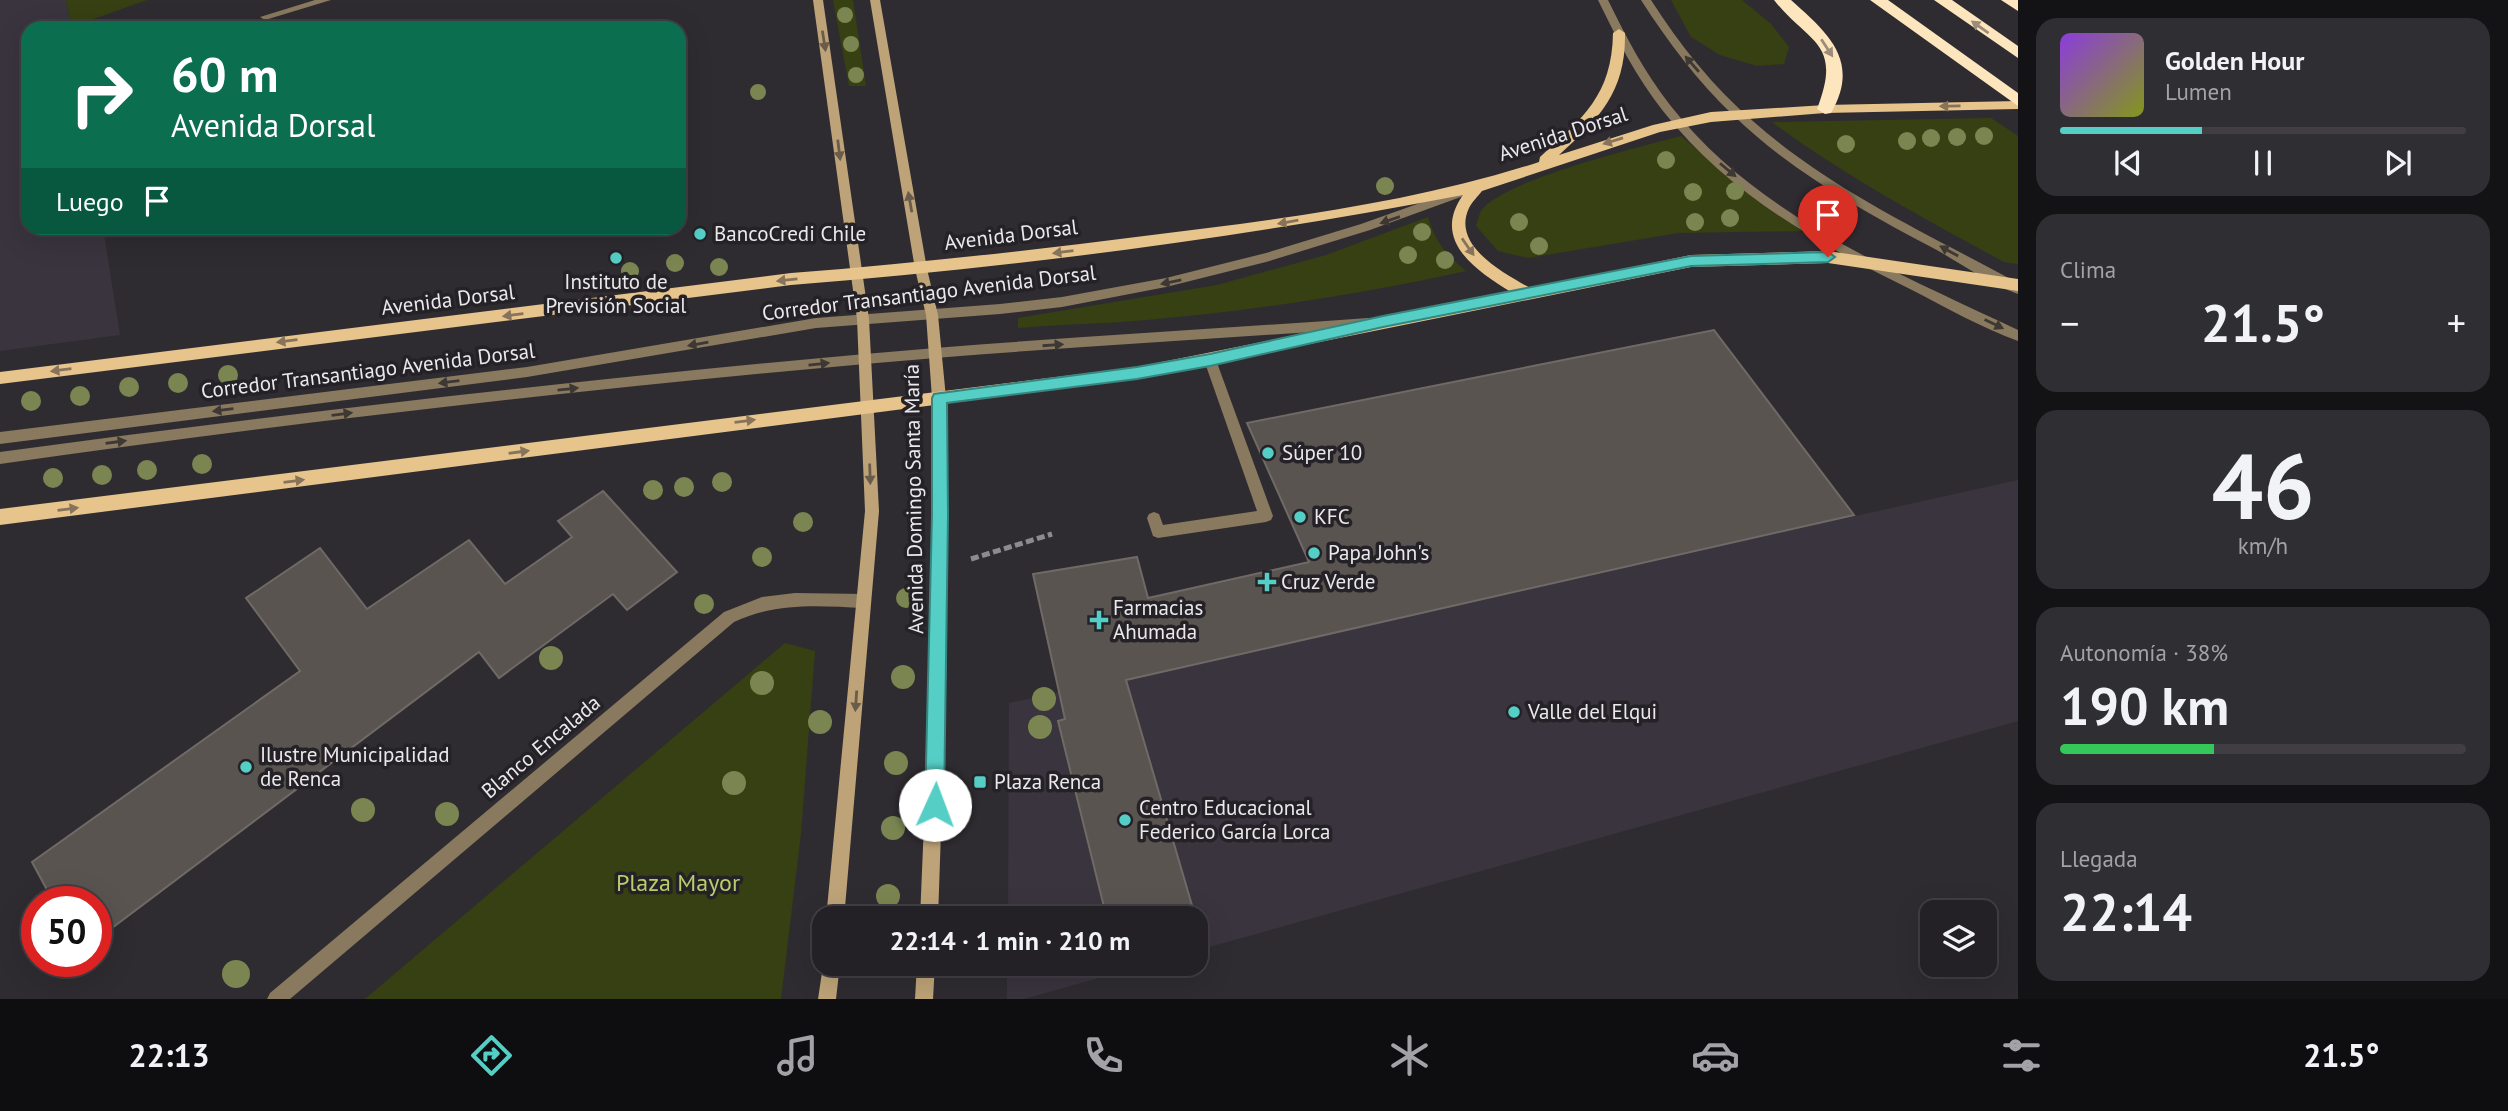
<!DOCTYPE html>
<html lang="es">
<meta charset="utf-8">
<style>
body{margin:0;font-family:"PT Sans",sans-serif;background:#2f2e32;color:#f1f3f6;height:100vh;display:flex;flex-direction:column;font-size:26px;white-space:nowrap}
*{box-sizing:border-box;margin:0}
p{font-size:23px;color:#a3a3a7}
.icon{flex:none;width:38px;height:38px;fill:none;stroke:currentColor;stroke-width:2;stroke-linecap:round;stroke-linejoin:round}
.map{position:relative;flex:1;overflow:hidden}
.sheet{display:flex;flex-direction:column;gap:18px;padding:18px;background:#131214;width:490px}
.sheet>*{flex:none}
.hud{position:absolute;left:21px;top:21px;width:665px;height:214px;border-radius:21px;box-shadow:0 7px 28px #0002,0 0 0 2px #403e42;background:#0b6e4f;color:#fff;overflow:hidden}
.controls{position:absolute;left:1920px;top:900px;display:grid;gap:14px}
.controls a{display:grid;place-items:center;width:77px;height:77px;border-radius:14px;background:#232125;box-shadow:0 7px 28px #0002,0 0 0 2px #403e42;font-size:35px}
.speed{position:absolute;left:21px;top:886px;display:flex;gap:14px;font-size:35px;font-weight:700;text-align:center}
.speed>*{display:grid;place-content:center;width:91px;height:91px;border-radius:50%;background:#232125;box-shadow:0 7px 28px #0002,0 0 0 2px #403e42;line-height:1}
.speed .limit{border:10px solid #d22;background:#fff;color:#111}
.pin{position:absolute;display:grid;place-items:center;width:60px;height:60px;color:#fff;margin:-72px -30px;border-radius:50% 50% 50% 0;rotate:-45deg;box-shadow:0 0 7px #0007}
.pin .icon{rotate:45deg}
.me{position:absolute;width:77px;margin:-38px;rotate:2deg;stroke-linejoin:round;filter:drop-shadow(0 0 5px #0008)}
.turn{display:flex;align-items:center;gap:24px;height:147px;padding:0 35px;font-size:32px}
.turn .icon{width:91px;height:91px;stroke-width:2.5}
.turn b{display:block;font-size:49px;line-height:60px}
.then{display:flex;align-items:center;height:66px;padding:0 35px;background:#0003;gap:14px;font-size:26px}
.big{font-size:52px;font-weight:800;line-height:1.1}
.sheet .card{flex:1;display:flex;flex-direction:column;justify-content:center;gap:10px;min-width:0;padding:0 24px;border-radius:21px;background:#2f2e32}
.sheet .dial{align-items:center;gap:0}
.dial b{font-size:91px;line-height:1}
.song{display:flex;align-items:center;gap:21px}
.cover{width:84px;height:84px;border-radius:10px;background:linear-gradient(135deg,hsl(270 70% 55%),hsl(70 70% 35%))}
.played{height:7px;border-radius:4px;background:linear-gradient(90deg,#55cec5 35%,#403e42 35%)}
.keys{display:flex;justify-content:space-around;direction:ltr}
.heat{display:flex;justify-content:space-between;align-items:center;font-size:38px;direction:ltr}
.charge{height:10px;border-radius:5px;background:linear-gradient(90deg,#34c759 38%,#403e42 0)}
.trip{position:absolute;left:812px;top:906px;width:396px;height:70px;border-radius:21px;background:#232125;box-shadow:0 7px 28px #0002,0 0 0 2px #403e42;font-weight:800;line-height:70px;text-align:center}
.tab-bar{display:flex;height:112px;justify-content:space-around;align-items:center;background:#0e0d0f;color:#a3a3a7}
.tab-bar .icon{width:49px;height:49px}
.tab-bar .selected{color:#55cec5}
.tab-bar b{font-size:32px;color:#f1f3f6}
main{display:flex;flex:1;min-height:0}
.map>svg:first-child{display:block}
.built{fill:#39343e}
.green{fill:#374012}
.building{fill:#5a5451;stroke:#706a67;stroke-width:2}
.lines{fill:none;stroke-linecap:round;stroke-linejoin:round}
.path{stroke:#8d8b8f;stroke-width:5;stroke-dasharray:8 3.5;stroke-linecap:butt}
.service{fill:#89795e;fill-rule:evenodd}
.minor{fill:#89795e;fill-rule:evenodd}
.tertiary{fill:#89795e;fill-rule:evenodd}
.secondary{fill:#bea378;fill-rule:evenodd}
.primary{fill:#e6c48c;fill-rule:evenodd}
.motorway{fill:#fde5bd;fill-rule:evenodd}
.tree{fill:#7a8551}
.oneway{fill:#9c8d7a}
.oneway2{fill:#6a5c4b}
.oneway3{fill:#3e3835}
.oneway4{fill:#86735a}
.route{fill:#55cec5;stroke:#378680;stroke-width:2}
.poi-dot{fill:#55cec5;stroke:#252227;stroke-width:2.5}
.labels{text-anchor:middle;stroke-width:7;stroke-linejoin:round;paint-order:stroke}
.street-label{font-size:21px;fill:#eae8eb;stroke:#252227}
.poi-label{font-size:21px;fill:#eae8eb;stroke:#252227;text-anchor:start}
.near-park-label{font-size:24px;fill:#b8cd6b;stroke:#252227}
</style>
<main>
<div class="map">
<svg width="2018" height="999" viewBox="0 0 2018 999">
<rect width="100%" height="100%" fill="#2f2c31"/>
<path class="built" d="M0,0H66L71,28H28V228H103L120,335L0,351Z
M2018,480V721L1195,951V919H1008L1009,703Z
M1007,964H1148L1024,999H1007Z"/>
<path class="green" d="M66,0H147L71,27Z
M833,0H853L866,86H849Z
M1671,0H1742L1771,24L1789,47L1784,64L1757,66L1720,55L1691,37Z
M1991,118L2018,136V264L2004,262C1925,219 1845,176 1772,122Z
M1681,136L1760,202L1802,231L1678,233L1528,258L1498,251L1476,226C1477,222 1479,215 1481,211C1500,181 1643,146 1681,136Z
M1428,217C1434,240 1448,257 1466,271C1361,294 1253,311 1146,320C1103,324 1061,324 1018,328V318L1217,285L1326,255Z
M785,643L815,651L801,833L781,999H365Z"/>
<path class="building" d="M1714,330L1854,515L1126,680L1196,919H1107L1058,721L1065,719L1033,574L1137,557L1148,598L1309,562L1247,423Z
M603,491L677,572L627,610L613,594L499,678L479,652L96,940V901H53L32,862L300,671L246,598L320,548L367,609L469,540L505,584L572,537L558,521Z"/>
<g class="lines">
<path class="path" d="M971,559L1052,534"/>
<path class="service" d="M1465,187L1471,191L1469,194L1370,230L1266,262L1166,287L1062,307L1000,314L816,328L527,377L0,444V432L527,367L816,318L1000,304L1062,297L1166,278L1266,253L1361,224Z
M1368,318L1374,323L1368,328C1200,340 1032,349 865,364C576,390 287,423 0,464V452C288,413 576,380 865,354C1032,339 1200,330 1368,318Z
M1210,355L1216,360L1273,516L1271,520L1266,522L1158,538L1153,536L1147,518L1149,514L1154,512L1159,514L1163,525L1257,511L1204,360Z"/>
<path class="minor" d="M315,0H331L265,20L260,17Z
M795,593L864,594L869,596L871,601L869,606L864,608C819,606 776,602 734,622L290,999H267L270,993L724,612L762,597Z"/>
<path class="tertiary" d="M1598,0H1608C1626,37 1645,73 1670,105C1757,216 1894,271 2018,330V341C1984,329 1945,307 1912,290C1820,245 1727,193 1663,111C1636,77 1617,39 1598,0Z
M1641,0H1651C1680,45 1713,87 1754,122C1832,191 1928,234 2018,283V294C1991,285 1959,262 1933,248C1863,211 1792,172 1734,116C1698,82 1668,42 1641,0Z"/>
<path class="secondary" d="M813,0H823L869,319L879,511L844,919H826L865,511L857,319Z
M870,0H880L927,269L938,315L946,398L947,655L938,919H920L931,655L932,398L926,315L915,269Z
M824,959V964H840L836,999H818Z
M917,964H935L933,999H915Z"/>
<path class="primary" d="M1619,29L1625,33C1626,91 1600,118 1559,155L1653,125L1711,112L1825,105L2018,101V109L1825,113L1711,122L1660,132L1482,191C1478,196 1472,202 1469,208C1451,246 1504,273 1530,288L1691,255L1828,251L2018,279V291L1828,263L1691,267L1137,379L0,525V509L1137,367L1511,292C1475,270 1431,240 1463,195C1241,238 1017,267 791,285L0,384V372L791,273C909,264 1026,251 1144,236C1277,220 1412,203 1539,162L1540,157C1583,118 1612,95 1613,33Z"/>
<path class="motorway" d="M1774,0H1791C1828,33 1861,61 1831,113L1825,114L1817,109C1843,42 1809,44 1774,0Z
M1870,0H1888L2018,93V106Z
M1934,0H1952L2018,46V58Z
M2001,0H2018V11Z"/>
</g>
<g class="tree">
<circle cx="845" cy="15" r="8"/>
<circle cx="851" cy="44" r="8"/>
<circle cx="856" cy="75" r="8"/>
<circle cx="758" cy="92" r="8"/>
<circle cx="1984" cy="136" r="9"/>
<circle cx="1957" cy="137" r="9"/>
<circle cx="1931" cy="138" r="9"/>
<circle cx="1907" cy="141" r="9"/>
<circle cx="1846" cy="144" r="9"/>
<circle cx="1666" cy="160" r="9"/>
<circle cx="1385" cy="186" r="9"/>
<circle cx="1735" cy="191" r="9"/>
<circle cx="1693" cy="192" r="9"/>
<circle cx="1730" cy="218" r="9"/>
<circle cx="1519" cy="222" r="9"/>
<circle cx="1695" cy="222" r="9"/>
<circle cx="1422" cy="232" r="9"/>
<circle cx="1539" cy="246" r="9"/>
<circle cx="1408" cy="255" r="9"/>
<circle cx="1445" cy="260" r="9"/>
<circle cx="675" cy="263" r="9"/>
<circle cx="719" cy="267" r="9"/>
<circle cx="630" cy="271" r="9"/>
<circle cx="228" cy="375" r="10"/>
<circle cx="178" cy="383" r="10"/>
<circle cx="129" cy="387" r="10"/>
<circle cx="80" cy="396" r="10"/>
<circle cx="31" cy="401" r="10"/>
<circle cx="202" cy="464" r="10"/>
<circle cx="147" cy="470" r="10"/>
<circle cx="102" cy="475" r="10"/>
<circle cx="53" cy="478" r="10"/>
<circle cx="722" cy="482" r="10"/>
<circle cx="684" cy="487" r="10"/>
<circle cx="653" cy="490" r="10"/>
<circle cx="803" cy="522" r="10"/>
<circle cx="762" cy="557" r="10"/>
<circle cx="906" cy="598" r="10"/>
<circle cx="704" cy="604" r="10"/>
<circle cx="551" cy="658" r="12"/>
<circle cx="903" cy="677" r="12"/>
<circle cx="762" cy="683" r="12"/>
<circle cx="1044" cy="699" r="12"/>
<circle cx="820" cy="722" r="12"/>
<circle cx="1040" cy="727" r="12"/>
<circle cx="896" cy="763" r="12"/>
<circle cx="734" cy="783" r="12"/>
<circle cx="363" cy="810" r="12"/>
<circle cx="447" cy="814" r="12"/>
<circle cx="893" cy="828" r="12"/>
<circle cx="888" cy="896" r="12"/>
<circle cx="236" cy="974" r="14"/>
</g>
<defs><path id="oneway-solid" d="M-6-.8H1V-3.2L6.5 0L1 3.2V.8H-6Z" transform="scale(1.75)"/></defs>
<g class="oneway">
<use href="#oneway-solid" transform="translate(1980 27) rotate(-145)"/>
<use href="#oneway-solid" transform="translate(1827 48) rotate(57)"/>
</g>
<g class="oneway2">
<use href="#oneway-solid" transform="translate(824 41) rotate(81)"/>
<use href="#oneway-solid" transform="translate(839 150) rotate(83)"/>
<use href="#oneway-solid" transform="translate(910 202) rotate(-100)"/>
<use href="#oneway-solid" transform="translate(870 474) rotate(88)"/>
<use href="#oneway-solid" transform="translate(856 701) rotate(94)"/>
</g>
<g class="oneway3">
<use href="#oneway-solid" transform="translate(1692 64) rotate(-131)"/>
<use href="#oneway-solid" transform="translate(1728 170) rotate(40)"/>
<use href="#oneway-solid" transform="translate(1390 220) rotate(161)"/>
<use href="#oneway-solid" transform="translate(1949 251) rotate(-151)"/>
<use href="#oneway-solid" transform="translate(1171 282) rotate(169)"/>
<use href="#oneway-solid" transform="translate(1994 324) rotate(26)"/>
<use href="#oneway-solid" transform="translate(698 344) rotate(170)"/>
<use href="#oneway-solid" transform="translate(1053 345) rotate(-4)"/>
<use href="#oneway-solid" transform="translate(819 364) rotate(-6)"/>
<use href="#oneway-solid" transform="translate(449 382) rotate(173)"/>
<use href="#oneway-solid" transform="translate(568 389) rotate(-6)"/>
<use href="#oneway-solid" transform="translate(223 410) rotate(173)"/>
<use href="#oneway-solid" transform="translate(342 414) rotate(-7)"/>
<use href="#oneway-solid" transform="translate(116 442) rotate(-8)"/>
</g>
<g class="oneway4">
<use href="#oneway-solid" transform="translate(1950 106) rotate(179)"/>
<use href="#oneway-solid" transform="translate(1613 141) rotate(163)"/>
<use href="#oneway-solid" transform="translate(1288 222) rotate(170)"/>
<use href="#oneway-solid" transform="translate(1468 247) rotate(55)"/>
<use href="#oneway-solid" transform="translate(1063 252) rotate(173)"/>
<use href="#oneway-solid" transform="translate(787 280) rotate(174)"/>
<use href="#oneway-solid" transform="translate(513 315) rotate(173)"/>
<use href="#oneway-solid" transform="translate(287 341) rotate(173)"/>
<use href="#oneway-solid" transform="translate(61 370) rotate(173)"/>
<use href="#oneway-solid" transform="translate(745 421) rotate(-7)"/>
<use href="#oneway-solid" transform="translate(519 452) rotate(-8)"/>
<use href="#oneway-solid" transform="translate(294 481) rotate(-7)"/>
<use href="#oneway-solid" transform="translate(68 509) rotate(-7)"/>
</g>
<path class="route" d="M1828,252L1835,257L1828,262L1691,266L1383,327L1210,366L1137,379L947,403L948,515L944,805L941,811L935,814L928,811L925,805L932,515V398L934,394L1137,367L1210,354L1383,316L1691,256Z"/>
<g class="poi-dot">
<circle cx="700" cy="234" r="7"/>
<circle cx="616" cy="258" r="7"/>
<circle cx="1268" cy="453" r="7"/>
<circle cx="1300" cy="517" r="7"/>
<circle cx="1314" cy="553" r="7"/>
<path d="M1263.5 571.5h7v7h7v7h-7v7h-7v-7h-7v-7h7z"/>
<path d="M1095.5 609.5h7v7h7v7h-7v7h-7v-7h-7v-7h7z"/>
<circle cx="1514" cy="712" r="7"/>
<circle cx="246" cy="767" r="7"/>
<rect x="973" y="775" width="14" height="14" rx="3.5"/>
<circle cx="1125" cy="820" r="7"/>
</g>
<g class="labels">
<g class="street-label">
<text transform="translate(1563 134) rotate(-18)" y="7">Avenida Dorsal</text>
<text transform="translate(1011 235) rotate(-7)" y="7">Avenida Dorsal</text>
<text transform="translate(929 293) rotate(-7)" y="7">Corredor Transantiago Avenida Dorsal</text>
<text transform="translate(448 300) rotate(-7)" y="7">Avenida Dorsal</text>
<text transform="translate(368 371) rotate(-7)" y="7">Corredor Transantiago Avenida Dorsal</text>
<text transform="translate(914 499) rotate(-91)" y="7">Avenida Domingo Santa María</text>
<text transform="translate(541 747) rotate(-40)" y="7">Blanco Encalada</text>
</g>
<g class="poi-label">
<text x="714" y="241">BancoCredi Chile</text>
<text x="616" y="289" text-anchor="middle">Instituto de<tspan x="616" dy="24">Previsión Social</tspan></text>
<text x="1282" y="460">Súper 10</text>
<text x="1314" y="524">KFC</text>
<text x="1328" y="560">Papa John's</text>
<text x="1281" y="589">Cruz Verde</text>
<text x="1113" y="615">Farmacias<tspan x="1113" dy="24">Ahumada</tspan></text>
<text x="1528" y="719">Valle del Elqui</text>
<text x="260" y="762">Ilustre Municipalidad<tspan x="260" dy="24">de Renca</tspan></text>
<text x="994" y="789">Plaza Renca</text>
<text x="1139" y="815">Centro Educacional<tspan x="1139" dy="24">Federico García Lorca</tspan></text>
</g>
<g class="near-park-label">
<text x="678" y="891">Plaza Mayor</text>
</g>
</g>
</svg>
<div class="controls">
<a><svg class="icon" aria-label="layers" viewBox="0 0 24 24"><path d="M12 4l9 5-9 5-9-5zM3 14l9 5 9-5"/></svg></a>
</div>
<div class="speed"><div class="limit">50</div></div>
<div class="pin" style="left:1828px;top:257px;background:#d93025"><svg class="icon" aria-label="arrive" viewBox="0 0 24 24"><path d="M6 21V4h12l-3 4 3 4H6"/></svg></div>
<svg class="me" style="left:935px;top:805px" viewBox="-20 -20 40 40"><circle r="19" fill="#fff"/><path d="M0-13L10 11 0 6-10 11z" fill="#55cec5"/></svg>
<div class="trip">22:14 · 1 min · 210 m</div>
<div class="hud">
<div class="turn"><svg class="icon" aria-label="right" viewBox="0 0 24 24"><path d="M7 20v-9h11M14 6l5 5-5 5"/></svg><div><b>60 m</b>Avenida Dorsal</div></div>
<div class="then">Luego<svg class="icon" aria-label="arrive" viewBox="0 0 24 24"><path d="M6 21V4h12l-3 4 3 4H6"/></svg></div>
</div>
</div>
<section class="sheet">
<div class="card">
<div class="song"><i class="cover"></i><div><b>Golden Hour</b><p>Lumen</p></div></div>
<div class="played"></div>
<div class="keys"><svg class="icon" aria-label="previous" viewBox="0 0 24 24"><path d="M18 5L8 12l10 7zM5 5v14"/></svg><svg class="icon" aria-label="pause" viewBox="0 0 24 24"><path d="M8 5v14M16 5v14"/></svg><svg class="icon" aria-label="next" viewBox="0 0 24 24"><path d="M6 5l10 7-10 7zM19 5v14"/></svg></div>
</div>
<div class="card"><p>Clima</p>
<div class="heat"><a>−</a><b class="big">21.5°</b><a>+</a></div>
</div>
<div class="card dial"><b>46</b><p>km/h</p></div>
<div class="card"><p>Autonomía · 38%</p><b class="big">190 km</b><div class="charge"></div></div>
<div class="card"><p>Llegada</p><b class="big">22:14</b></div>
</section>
</main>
<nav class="tab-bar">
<b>22:13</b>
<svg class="icon selected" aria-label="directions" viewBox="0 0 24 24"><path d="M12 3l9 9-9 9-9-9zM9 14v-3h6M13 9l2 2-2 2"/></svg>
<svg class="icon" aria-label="music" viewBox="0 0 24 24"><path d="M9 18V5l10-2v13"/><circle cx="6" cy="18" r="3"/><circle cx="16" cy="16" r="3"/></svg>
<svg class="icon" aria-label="phone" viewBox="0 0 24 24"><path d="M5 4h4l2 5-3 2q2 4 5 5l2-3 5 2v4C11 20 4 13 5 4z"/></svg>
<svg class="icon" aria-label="climate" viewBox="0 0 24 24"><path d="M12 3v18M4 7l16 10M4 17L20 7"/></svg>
<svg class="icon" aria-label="car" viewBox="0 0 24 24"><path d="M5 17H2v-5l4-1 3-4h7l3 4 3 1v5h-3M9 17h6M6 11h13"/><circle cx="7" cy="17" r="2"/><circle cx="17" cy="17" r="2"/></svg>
<svg class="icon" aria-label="filters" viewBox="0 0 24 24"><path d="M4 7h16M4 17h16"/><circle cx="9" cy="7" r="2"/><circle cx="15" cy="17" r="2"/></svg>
<b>21.5°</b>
</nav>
